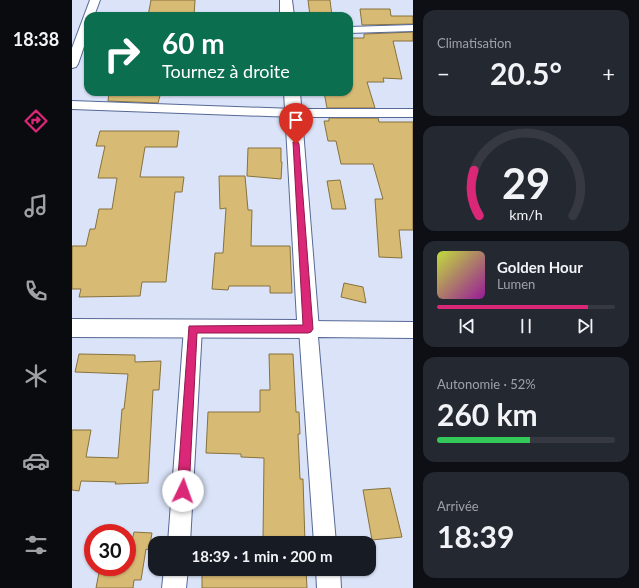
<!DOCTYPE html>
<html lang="fr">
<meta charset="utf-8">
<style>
body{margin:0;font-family:Lato,sans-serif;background:#242831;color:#f1f3f6;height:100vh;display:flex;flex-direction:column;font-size:15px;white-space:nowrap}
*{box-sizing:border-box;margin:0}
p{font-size:13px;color:#9ea1a6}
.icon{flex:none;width:22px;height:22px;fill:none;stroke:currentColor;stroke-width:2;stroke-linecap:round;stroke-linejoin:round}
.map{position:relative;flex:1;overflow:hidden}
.drawer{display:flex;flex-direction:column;gap:10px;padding:10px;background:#0d0f14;width:226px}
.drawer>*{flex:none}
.top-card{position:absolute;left:12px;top:12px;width:269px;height:84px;border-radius:12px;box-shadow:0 1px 3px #0004;background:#0b6e4f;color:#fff;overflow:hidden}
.speed{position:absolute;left:12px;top:524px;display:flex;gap:8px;font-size:20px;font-weight:700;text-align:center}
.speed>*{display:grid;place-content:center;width:52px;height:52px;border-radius:50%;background:#171b24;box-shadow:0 1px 3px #0004;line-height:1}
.speed .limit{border:6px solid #d22;background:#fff;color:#111}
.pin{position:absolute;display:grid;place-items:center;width:34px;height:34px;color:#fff;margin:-41px -17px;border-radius:50% 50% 50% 0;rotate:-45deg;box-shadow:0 0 4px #0007}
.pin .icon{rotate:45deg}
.me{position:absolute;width:44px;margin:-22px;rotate:3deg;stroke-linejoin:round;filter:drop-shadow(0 0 3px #0008)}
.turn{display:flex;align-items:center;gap:14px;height:84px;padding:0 12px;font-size:18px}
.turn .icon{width:52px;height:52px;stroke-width:2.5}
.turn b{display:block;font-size:28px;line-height:34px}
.big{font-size:30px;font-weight:700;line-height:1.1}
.drawer .widget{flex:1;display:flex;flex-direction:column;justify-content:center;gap:6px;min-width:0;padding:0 14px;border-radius:12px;background:#242831}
.drawer .dial{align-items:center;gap:0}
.dial svg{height:104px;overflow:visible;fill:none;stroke:#363941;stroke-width:7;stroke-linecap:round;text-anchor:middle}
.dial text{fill:#f1f3f6;stroke:none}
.song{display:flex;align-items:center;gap:12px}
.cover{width:48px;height:48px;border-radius:6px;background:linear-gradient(135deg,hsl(70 70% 55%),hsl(300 70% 35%))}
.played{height:4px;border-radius:2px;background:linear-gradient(90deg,#db2777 85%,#363941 85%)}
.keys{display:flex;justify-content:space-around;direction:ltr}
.heat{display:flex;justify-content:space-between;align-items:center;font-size:22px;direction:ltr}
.charge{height:6px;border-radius:3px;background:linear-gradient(90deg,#34c759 52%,#363941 0)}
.trip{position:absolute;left:76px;top:536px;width:228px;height:40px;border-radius:12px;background:#171b24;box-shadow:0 1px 3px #0004;font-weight:700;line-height:40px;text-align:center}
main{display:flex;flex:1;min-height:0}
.tabs{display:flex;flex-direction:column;width:72px;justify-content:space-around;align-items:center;background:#090b0e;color:#9ea1a6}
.tabs .icon{width:28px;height:28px}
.tabs .on{color:#db2777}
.tabs b{font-size:18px;color:#f1f3f6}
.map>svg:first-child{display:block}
.building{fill:#d7ba74;stroke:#87723d}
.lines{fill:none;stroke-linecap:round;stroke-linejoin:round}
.minor-casing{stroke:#566895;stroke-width:2}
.tertiary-casing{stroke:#566895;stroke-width:2}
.minor{fill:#fff;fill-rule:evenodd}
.tertiary{fill:#fff;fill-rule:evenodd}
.route{fill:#db2777;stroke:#8e194d}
</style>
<main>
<nav class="tabs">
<b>18:38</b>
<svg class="icon on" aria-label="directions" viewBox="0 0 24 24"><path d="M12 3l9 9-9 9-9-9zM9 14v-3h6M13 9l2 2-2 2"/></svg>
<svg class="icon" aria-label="music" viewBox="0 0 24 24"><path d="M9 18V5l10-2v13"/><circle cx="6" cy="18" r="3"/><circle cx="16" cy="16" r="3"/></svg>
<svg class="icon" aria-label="phone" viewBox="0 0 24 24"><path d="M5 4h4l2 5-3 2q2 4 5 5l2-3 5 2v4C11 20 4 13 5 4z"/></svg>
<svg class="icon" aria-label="climate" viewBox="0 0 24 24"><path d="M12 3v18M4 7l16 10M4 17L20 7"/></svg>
<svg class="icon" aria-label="car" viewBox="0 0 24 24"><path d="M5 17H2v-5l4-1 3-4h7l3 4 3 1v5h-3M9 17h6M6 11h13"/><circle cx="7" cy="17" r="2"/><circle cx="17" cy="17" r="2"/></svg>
<svg class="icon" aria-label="filters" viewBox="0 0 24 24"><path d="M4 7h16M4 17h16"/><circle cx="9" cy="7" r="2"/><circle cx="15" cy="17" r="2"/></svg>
</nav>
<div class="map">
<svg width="341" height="588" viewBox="0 0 341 588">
<rect width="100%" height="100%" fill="#dae3f8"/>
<path class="building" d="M79,0H123L122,16H76Z
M236,0H258L260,16H238Z
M288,9H318L319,16H341V24L290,25Z
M341,32V41H321L330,79L311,78L312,82H295L303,108H255L252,92H277V38H292V34Z
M37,92H89L86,103L36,101Z
M257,118H306L307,122H341V230H327L330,258L307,257L303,199H311L301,164H269L264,141H256L252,121H257Z
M28,131H107L105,147H73L68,177H112L110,192H103L94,282H70L68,296L7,297L9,289H0V246H14L18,229H23L27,209H40L45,178H26L33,146H24Z
M176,148H209V162H210L209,179L175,176Z
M147,176H173L176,210H180L179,246H218L220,293H198V286H157L156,290L140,289L143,253H151L154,208L148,209Z
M268,180L274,209H260L255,181Z
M272,283L291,287L294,303L269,297Z
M7,354L63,355V362L89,361L87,390H81L76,483L43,484L44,482L9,481L7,491L0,490V430H19L14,457L46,458L50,409H52L56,374L3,372Z
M197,354H221L224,412H227L228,434H226L228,479H231L233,543H189V540H191L192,458L169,457V454L134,453L136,412H188V390H198Z
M318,488L330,537L300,540L291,490Z
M62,532L80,533L77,550L74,549L69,580H62L61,588H24L28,567H55V549H58Z
M130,569H234L235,588H130Z"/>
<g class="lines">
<defs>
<path id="minor" d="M18,0H28L22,16H16V35L6,64L4,67L0,68V48Z
M341,25V31L277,33V27Z
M0,101L222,109H341V117H222L0,109Z
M121,320L127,323L130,328L118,543H96L112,328L115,323Z
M236,321L341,322V338L246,337L264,543H242L227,329L230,324Z
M92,569H116L114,588H90Z
M244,569H268L269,588H245Z"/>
<path id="tertiary" d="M208,0H220L222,16H208Z
M212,92H228L247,329L244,336L236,338L0,337V319L225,320Z"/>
</defs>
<use href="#minor" class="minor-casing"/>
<use href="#tertiary" class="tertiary-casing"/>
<use href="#minor" class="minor"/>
<use href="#tertiary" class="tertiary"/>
</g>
<path class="route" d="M221,142H226L227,144L241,329L239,332L236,333H125L117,491L115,495L111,496L107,495L105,491L117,326L231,325Z"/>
</svg>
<div class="speed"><div class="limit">30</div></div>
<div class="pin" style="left:224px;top:144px;background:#d93025"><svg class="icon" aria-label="arrive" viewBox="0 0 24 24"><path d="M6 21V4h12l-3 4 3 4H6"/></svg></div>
<svg class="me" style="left:111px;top:491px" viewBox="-20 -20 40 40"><circle r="19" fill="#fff"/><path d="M0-13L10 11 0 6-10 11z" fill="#db2777"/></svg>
<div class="trip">18:39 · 1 min · 200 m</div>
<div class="top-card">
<div class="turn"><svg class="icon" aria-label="right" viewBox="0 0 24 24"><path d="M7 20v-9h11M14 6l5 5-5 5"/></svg><div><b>60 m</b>Tournez à droite</div></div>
</div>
</div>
<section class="drawer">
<div class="widget"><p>Climatisation</p>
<div class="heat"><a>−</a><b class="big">20.5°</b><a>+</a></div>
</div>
<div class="widget dial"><svg viewBox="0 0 100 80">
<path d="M14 69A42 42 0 1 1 86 69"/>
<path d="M14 69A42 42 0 0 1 10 34" stroke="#db2777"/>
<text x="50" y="56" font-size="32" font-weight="700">29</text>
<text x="50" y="72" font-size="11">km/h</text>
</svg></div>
<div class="widget">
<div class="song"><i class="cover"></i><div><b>Golden Hour</b><p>Lumen</p></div></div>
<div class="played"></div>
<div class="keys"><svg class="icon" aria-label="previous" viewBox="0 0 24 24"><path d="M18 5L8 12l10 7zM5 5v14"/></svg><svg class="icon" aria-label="pause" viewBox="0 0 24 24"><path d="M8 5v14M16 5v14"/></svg><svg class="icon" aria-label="next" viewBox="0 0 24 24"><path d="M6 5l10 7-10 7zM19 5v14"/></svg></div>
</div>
<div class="widget"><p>Autonomie · 52%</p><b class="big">260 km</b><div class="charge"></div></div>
<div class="widget"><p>Arrivée</p><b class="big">18:39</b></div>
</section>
</main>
